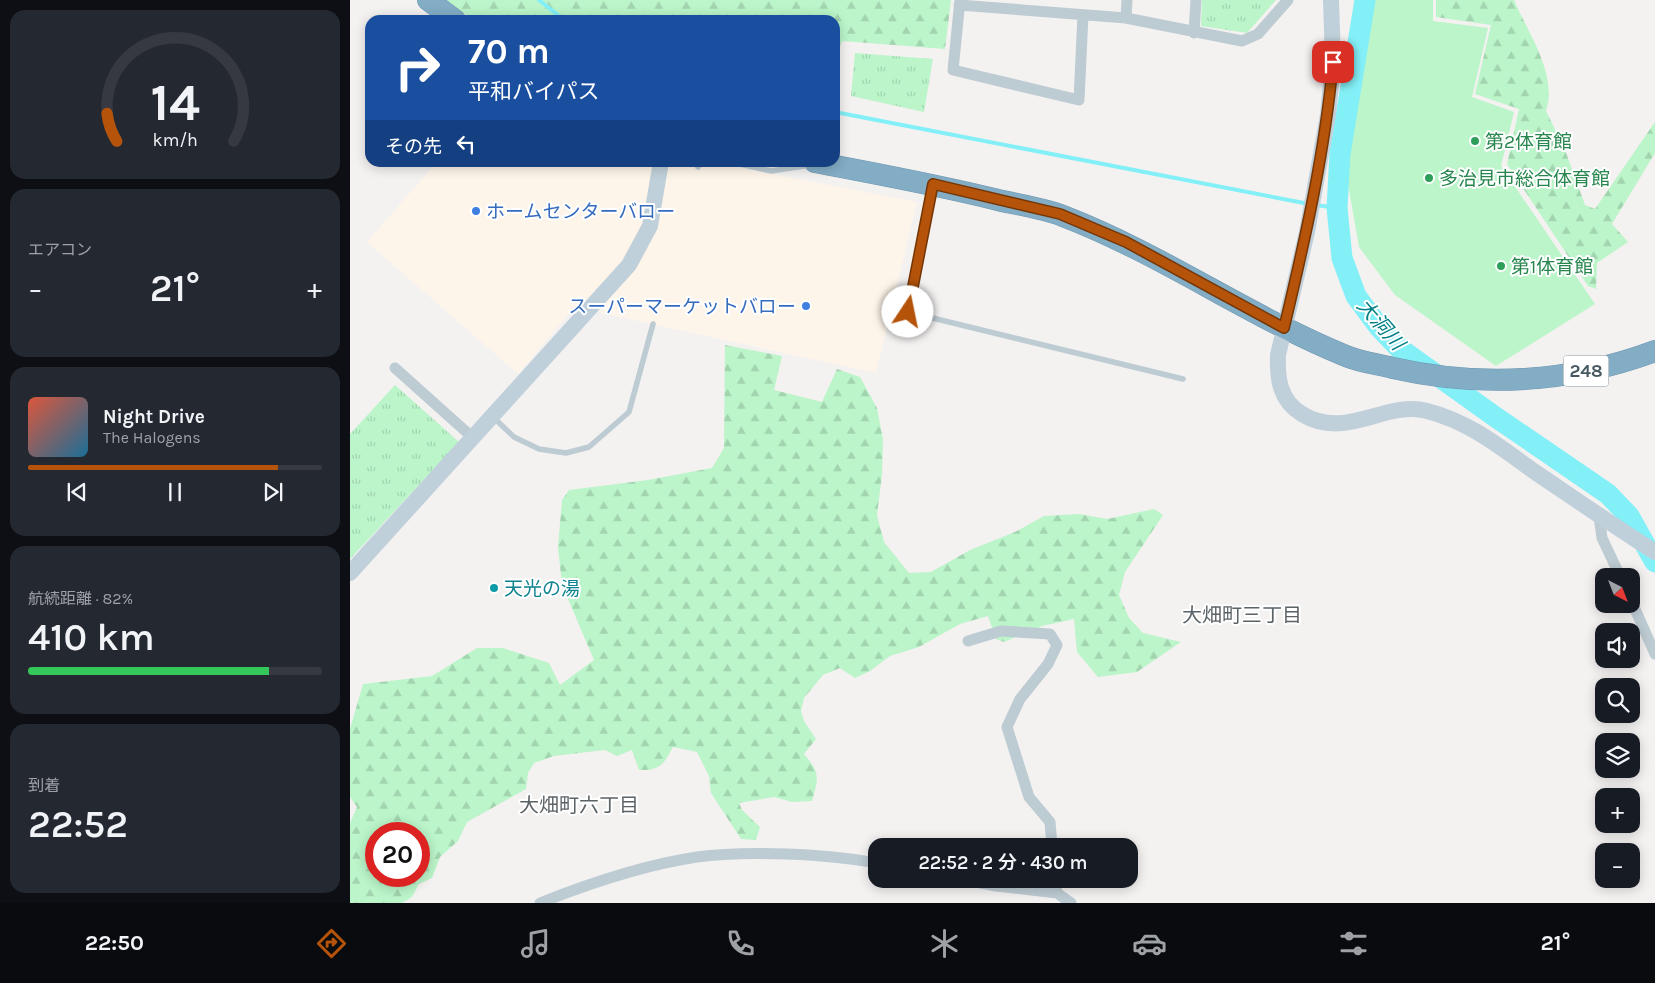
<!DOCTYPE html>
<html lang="ja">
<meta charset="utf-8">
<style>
body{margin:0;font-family:Karla,"Noto Sans JP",sans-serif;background:#242831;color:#f1f3f6;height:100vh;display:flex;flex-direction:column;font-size:19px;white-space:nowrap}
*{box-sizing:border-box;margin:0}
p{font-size:16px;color:#9ea1a6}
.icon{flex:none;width:28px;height:28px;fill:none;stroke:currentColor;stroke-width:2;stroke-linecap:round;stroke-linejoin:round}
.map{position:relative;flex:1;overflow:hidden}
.side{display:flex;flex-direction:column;gap:10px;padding:10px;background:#0d0f14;width:350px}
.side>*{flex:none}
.top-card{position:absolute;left:15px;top:15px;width:475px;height:152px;border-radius:15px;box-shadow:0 2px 12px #0003;background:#1a4fa0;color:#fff;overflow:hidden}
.needle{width:32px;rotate:138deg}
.fabs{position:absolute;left:1245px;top:568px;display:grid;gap:10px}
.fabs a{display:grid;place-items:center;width:45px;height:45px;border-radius:10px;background:#171b24;box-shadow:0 2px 12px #0003;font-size:25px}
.speed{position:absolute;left:15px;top:822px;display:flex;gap:10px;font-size:25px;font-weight:700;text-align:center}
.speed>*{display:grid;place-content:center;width:65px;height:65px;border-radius:50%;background:#171b24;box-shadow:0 2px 12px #0003;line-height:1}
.speed .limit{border:8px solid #d22;background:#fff;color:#111}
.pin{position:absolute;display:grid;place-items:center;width:42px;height:42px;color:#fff;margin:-21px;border-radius:10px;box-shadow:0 2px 8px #0006}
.me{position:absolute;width:55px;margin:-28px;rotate:11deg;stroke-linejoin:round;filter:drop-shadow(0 0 4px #0008)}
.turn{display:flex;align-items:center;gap:18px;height:105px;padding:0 20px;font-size:22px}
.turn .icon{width:65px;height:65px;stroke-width:2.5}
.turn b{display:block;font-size:35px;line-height:42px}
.then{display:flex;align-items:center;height:48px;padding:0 20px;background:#0003;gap:10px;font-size:19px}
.big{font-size:38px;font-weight:600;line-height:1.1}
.side .widget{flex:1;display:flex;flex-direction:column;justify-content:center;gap:8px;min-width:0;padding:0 18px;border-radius:15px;background:#242831}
.side .dial{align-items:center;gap:0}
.dial svg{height:130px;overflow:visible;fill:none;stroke:#363941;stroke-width:7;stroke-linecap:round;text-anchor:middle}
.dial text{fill:#f1f3f6;stroke:none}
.song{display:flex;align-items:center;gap:15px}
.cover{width:60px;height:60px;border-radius:8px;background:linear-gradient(135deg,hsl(10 70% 55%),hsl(200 70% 35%))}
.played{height:5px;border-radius:2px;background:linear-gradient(90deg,#b45309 85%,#363941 85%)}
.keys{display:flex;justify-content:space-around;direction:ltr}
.heat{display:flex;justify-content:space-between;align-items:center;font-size:28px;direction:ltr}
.charge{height:8px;border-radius:4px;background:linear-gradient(90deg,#34c759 82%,#363941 0)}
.trip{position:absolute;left:518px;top:838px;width:270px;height:50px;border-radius:15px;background:#171b24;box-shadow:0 2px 12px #0003;font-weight:600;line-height:50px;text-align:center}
.tab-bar{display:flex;height:80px;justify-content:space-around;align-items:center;background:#090b0e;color:#9ea1a6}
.tab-bar .icon{width:35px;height:35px}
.tab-bar .active{color:#b45309}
.tab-bar b{font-size:22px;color:#f1f3f6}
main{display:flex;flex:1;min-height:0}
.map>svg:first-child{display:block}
.commercial{fill:#fef5ea}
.forest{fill:url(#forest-firs);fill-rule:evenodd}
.park{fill:url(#park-tufts)}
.pitch{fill:#bbf5c9}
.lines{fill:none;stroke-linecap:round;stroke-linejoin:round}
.stream{stroke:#83f0f7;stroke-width:4}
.river{stroke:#83f0f7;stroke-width:21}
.highway-casing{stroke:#6e98b1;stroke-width:22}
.lane{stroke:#bdcbd2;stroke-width:5.5}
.street{stroke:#bdcbd2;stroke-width:11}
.secondary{stroke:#c0d0da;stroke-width:16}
.highway{stroke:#83adc5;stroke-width:21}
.route-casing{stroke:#753606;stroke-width:12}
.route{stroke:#b45309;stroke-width:9}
.leisure-dot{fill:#2e9e5b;stroke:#fff;stroke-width:2}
.shop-dot{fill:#3f7fe0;stroke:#fff;stroke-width:2}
.culture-dot{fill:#0f9aa8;stroke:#fff;stroke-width:2}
.labels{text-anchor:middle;stroke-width:4;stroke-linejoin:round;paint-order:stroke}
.shield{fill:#fff;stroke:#7e8a90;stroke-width:1}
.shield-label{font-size:18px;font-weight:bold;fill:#465861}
.leisure-label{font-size:19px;fill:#27864d;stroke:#fff;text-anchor:start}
.shop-label{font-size:19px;fill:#366cbe;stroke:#fff;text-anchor:start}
.culture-label{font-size:19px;fill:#0d838f;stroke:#fff;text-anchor:start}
.water-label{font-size:20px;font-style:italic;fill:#058087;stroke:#fff}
.neighbourhood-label{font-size:20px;fill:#5c6367;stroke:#fff}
</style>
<main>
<section class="side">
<div class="widget dial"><svg viewBox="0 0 100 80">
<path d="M14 69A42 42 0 1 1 86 69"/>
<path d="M14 69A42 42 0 0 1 8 52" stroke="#b45309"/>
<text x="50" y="56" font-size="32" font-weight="700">14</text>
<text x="50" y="72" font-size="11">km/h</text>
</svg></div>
<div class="widget"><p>エアコン</p>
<div class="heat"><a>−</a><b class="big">21°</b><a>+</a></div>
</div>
<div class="widget">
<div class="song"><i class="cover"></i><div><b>Night Drive</b><p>The Halogens</p></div></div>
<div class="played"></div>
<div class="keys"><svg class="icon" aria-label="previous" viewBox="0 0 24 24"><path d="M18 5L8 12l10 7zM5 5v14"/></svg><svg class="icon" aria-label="pause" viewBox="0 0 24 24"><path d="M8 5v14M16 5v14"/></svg><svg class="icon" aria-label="next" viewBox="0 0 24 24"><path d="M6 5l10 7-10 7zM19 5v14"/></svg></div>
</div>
<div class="widget"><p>航続距離 · 82%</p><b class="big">410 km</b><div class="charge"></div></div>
<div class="widget"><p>到着</p><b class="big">22:52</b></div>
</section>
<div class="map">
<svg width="1305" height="903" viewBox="0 0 1305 903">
<defs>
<pattern id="forest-firs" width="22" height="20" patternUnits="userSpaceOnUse" patternTransform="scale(1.25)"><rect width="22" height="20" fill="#bbf5c9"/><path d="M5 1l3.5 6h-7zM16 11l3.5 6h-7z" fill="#a2d4af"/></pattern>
<pattern id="park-tufts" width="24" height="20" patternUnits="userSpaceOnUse" patternTransform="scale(1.25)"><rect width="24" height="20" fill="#bbf5c9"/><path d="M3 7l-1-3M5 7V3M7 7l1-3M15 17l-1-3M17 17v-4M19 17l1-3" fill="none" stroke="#a2d4af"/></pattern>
</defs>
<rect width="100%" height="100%" fill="#f4f1f1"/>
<path class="commercial" d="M182,162L365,163L567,202L526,373L251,313L232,298L168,374L17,242L86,163Z"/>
<path class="forest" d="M94,0H601L595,49L492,41L485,58V20H124Z
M1086,0H1164C1178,33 1208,75 1196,111L1215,150L1235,205L1245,209L1305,122V153L1262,224L1278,242L1247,263L1246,289L1238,286L1157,164L1169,109L1125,94L1141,25L1086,17Z
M375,345L432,356L424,390L472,402L487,369L510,377L527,408L533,440L532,475L527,515L534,542L559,573L581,572L620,550L665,532L694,516L729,514L757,519L804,509L813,515L775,572L769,595L779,618L793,633L831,642L787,672L748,677L727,652L724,619L692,626L654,642L646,639L638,616L610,624L569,647L540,656L520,671L505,678L490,668L473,675L454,698L451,711L454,721L466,739L454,754C470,773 469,777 462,801L442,802L424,797L389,803L392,810L410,827L406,840L391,839L361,793L359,776L347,752L323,747C314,764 310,771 289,770L282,750L267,756L255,750L204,756L184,763L178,773L176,789L117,822L108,841L90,857L82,878L69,884L62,897L52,903H0V823L7,807L0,797V729L13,684L82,676L127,648H153L199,663L210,685L244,660L212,585L208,547L212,500L219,490L298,480L362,468L374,448ZM26,834H69V876H26Z"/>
<path class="park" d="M852,0H926L897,33L851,26Z
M505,53L583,59L574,112L501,96Z
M45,385L109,442L0,559V434Z"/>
<path class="pitch" d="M1018,0H1083V21L1138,28L1122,97L1164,112L1151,166L1245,304L1146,366L1045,295L1009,247L999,190L997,145Z"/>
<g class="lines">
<path class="stream" d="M189,0L214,20
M485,112L959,204
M966,205L987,208"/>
<path class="river" d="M1015,0L990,154L987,208L992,258L1006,296L1029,327L1049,348L1144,416L1258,494L1279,516L1305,562"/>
<defs>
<path id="highway" d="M78,0L105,20
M465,162C527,174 588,185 648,200C669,205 693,208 713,216C812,254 898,316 996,356C1010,362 1028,364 1043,368C1132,388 1219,383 1305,351"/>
</defs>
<use href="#highway" class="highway-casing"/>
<path class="lane" d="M381,162L421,171L461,165
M348,167L351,162
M582,189L558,312L833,379
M143,417L164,437L189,449L216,453L239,447L279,412L303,324"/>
<path class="street" d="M610,0L603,70L729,100L733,15
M609,5L776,18L892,41L908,34L938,0
M776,18L777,0
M844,33L846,0
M45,368L122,437
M1249,516L1252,538L1270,576
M1281,600L1305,654
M618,641L651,631L700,634L707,645L698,664L670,699L657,727L679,797L700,822L702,846
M611,879L646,886L707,893
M705,879L707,893L721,903
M190,903C240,883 294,865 347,857C396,850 478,854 526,863"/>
<path class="secondary" d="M981,0L983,62L978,115L957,232L928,355C927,379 930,401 952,414C996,441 1035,400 1077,411C1120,422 1150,447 1185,472C1225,499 1264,526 1305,552
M0,573L279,265L300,226L311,162"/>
<use href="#highway" class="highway"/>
</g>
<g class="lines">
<defs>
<path id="route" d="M558,312L583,184L710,214L776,242L934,328C955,240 975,152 983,62"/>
</defs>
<use href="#route" class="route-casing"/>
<use href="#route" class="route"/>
</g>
<g class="leisure-dot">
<circle cx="1125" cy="141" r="5"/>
<circle cx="1079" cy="178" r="5"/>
<circle cx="1151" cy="266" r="5"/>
</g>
<g class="shop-dot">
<circle cx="126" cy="211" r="5"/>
<circle cx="456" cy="306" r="5"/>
</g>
<circle class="culture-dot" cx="144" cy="588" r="5"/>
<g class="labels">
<rect class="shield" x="1213.5" y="355.5" width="45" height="31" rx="4"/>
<g class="shield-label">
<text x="1236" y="377">248</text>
</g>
<g class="leisure-label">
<text x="1135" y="148">第2体育館</text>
<text x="1089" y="185">多治見市総合体育館</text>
<text x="1161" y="273">第1体育館</text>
</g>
<g class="shop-label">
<text x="136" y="218">ホームセンターバロー</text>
<text x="446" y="313" text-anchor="end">スーパーマーケットバロー</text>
</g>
<g class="culture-label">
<text x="154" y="595">天光の湯</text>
</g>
<g class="water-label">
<text transform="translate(1031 324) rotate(49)" y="7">大洞川</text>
</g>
<g class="neighbourhood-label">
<text x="892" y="622">大畑町三丁目</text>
<text x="229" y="812">大畑町六丁目</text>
</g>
</g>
</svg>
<div class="fabs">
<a><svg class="needle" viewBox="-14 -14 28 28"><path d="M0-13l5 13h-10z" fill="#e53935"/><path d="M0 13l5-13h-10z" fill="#9ea1a6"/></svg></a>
<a><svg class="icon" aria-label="sound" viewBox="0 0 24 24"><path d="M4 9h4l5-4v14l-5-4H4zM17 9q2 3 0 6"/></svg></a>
<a><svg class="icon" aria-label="search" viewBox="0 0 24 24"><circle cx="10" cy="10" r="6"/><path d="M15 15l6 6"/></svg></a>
<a><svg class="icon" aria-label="layers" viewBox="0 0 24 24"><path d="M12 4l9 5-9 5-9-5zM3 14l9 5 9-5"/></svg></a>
<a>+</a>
<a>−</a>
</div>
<div class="speed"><div class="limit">20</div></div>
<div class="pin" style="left:983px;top:62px;background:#d93025"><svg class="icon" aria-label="arrive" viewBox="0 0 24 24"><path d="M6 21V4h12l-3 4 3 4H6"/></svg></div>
<svg class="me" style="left:558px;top:312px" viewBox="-20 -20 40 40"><circle r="19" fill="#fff"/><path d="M0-13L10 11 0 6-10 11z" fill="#b45309"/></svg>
<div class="trip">22:52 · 2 分 · 430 m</div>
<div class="top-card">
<div class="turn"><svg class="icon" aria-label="right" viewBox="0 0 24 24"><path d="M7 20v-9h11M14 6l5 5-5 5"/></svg><div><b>70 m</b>平和バイパス</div></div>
<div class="then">その先<svg class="icon" aria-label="left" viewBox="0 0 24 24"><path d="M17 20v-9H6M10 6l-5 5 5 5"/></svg></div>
</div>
</div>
</main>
<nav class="tab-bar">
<b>22:50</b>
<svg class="icon active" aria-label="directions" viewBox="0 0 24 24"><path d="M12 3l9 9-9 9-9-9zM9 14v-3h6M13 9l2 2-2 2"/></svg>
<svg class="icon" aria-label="music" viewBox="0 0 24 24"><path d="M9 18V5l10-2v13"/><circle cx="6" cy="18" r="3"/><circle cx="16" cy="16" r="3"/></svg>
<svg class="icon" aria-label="phone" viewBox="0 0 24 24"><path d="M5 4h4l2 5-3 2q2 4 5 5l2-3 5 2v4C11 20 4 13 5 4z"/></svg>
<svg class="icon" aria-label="climate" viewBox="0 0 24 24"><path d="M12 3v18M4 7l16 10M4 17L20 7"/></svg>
<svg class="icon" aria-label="car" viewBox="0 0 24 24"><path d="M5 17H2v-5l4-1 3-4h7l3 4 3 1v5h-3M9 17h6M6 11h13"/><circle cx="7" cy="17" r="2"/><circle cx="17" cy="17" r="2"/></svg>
<svg class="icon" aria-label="filters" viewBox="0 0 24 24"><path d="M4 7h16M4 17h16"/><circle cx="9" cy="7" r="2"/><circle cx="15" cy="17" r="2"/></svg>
<b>21°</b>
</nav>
